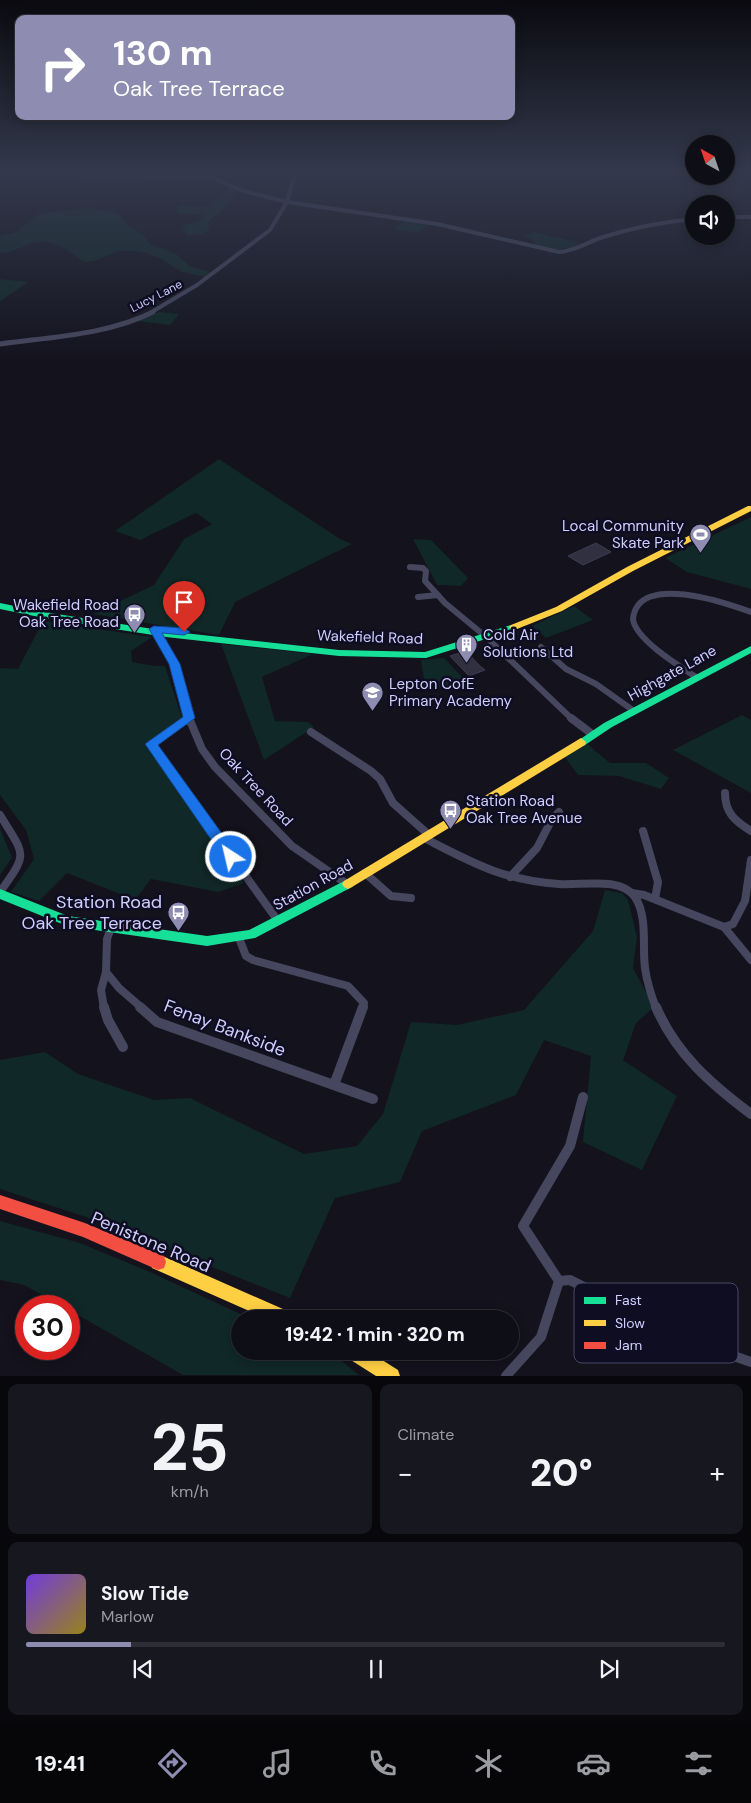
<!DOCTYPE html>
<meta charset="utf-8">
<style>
body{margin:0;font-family:"DM Sans",sans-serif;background:#17171f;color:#f1f3f6;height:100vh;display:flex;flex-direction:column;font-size:19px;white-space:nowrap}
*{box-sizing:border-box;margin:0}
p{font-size:16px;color:#9b9ca1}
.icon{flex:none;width:28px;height:28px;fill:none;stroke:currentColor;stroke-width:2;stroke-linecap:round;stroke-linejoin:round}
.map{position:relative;height:1376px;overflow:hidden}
.panel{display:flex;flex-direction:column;gap:8px;padding:8px;background:#08080c;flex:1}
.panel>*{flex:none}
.banner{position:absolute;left:15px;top:15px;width:500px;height:105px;border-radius:10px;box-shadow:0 2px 12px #0003,0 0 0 1px #2e2e35;background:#8e8cb0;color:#fff;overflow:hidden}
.needle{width:32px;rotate:320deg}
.tools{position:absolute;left:685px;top:135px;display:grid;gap:10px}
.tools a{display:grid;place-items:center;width:50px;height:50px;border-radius:50%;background:#0e0e16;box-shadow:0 2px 12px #0003,0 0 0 1px #2e2e35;font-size:25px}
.speed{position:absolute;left:15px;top:1295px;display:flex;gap:10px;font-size:25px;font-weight:700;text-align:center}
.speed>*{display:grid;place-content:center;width:65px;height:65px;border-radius:50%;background:#0e0e16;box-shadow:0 2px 12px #0003,0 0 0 1px #2e2e35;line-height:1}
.speed .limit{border:8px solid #d22;background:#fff;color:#111}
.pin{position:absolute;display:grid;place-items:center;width:42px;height:42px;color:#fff;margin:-51px -21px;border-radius:50% 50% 50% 0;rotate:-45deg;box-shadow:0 0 5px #0007}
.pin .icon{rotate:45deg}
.me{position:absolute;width:55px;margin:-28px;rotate:325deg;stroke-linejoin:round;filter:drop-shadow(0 0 4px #0008)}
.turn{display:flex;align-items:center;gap:18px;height:105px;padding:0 15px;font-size:22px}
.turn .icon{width:65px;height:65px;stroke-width:2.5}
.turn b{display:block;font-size:35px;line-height:42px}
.big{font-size:38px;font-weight:800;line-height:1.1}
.panel .widget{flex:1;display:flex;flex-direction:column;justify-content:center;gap:8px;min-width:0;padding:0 18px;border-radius:10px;background:#17171f}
.panel .dial{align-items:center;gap:0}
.dial b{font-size:65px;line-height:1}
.song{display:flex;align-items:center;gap:15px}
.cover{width:60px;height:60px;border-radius:8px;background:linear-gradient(135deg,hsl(260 70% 55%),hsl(50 70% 35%))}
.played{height:5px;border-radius:2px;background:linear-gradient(90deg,#8e8cb0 15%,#2e2e35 15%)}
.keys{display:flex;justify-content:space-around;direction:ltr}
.heat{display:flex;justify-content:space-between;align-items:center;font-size:28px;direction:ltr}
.panel .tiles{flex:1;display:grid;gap:8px;grid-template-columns:1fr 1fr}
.widget:last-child{grid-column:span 2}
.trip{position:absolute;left:231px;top:1310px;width:288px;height:50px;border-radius:25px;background:#0e0e16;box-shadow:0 2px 12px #0003,0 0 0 1px #2e2e35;font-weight:800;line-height:50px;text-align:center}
.tabs{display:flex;height:80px;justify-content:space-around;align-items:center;background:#060609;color:#9b9ca1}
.tabs .icon{width:35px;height:35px}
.tabs .selected{color:#8e8cb0}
.tabs b{font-size:22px;color:#f1f3f6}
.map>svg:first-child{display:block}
.green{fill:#102827}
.building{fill:#313040;stroke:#3e3c52}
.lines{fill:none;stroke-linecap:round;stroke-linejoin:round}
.street-far4{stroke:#46475e;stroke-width:4}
.street-far3{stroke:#46475e;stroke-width:5}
.street-far2{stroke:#46475e;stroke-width:6}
.street-far1{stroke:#46475e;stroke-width:8}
.street{stroke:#46475e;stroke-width:10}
.fast{fill:#16e098;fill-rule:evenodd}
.slow{fill:#ffcf43;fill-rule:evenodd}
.jam{fill:#f24e42;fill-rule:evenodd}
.route{fill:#1a73e8;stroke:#114b97}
.labels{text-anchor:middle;stroke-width:5;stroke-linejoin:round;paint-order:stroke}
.far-street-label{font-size:12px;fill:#d1ceff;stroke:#0f0d22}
.poi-label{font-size:15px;fill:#d1ceff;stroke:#0f0d22;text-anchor:start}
.street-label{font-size:15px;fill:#d1ceff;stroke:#0f0d22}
.near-poi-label{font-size:18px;fill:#d1ceff;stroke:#0f0d22;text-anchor:end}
.near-street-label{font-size:18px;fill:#d1ceff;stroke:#0f0d22}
.key{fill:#0f0d22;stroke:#494764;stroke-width:1}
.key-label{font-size:14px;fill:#d1ceff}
</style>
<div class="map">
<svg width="751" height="1376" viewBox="0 0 751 1376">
<rect width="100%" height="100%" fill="#13121d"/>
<path class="green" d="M229,186L238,193L208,223L210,230L201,234L188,235L182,230L184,225L198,222L203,215L176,213L179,206L210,207Z
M90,207L118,213L129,226L143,235L150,244L176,254L190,266L210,272L204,277L180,271L160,258L147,253L133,251H119L94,261L85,262C61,248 52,234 22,247C13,250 10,254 0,252V236L16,232L39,214Z
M404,222L429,225L417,233L392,229Z
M533,232L581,243C561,252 553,249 533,246L535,244L532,239L523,237Z
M0,279L28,282L0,301Z
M159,312L179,314L170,325L137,321Z
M219,459L340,539L352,544L235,602L219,635L93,614L154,585L184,539L212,524L196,513L140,540L115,531Z
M751,517V589L687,572L665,558Z
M413,539L431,540L468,578L461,586L437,585Z
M574,606L593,620L546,638L532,626Z
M43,621L152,637L131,651L132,662L155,666H165L182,718L144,744L244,883L218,892L151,879L135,900L67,873L39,901L11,892L34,859L26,830L0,795V668L18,669Z
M221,644L313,654L262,677L275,721L308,722L314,727L264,760Z
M444,658L466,681L444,690L424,680L421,660Z
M742,715L751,720V793L673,750Z
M586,743L610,763H646L669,778L661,789L619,776L578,775L564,756Z
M0,828L12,858L0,875Z
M605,890L622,893L628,900L637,937L633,968L654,1007L636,1023L623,1060L677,1096L642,1170L583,1142L591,1056L544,1040L516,1095L422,1131L400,1182L335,1198L290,1298L86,1217L0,1189V1060L45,1052L78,1074L154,1100L190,1098L304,1154L357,1146L383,1114L411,1022L457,1025L524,1010L593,931Z
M0,1221L80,1243L150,1272L251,1319H240V1351H321L339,1359L359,1375H183L69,1310V1306H62L24,1285L0,1280Z"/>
<path class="building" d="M596,543L611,552L583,565L568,556Z
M466,651L480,666L485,670L469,676L450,656Z"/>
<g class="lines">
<path class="street-far4" d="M46,172L108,176L213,178L240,190L287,202L437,224L559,252C575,251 588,242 603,237C632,228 663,222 694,219
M726,217H751
M150,313L197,285L270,230L287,202L295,172"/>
<path class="street-far3" d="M0,344C50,337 107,335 153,312"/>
<path class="street-far2" d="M410,567L423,568L426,571L425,581L445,603L485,636L572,719
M418,597L438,595
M154,629L175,664L189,719
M541,647L566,669L596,684L634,711
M696,677C679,666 635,639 633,619C638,572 726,603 751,612"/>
<path class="street-far1" d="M189,718L202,749L215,767L292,846L347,884
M189,718L151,744L278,921
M571,718L592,734
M311,732L371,771L380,779L393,803L429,835
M725,793C725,813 735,821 751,831
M0,815C25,856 29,852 0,892
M643,831L658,882L655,899
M424,838C473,863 502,880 559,884C581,886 620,876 635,897C648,917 642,946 645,968C647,982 651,995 656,1008
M365,873L391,896L411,898
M510,877L537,848L552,819L559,812
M632,893L644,895L724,927L751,960
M724,927L733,924L745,901L751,860
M111,928L107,939L106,972L119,988L142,1008
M239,938L246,956L253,960L348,986L364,1003L362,1008
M104,1008L101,990L106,972"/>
<path class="street" d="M104,1007L108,1020L123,1047
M140,1007L157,1022L373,1099
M656,1007C676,1054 711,1084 751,1114
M334,1085L363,1007
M559,1281L523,1226L570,1146L583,1097
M506,1376L541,1337L559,1281L570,1280L686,1339L751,1362"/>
<path class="fast" d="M0,603L44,612L166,631L339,650L425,652L511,625H517L519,627L517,629L426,658L339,656L166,637L44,618L0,609Z
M751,646V653L612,727L585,745L581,746L576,742L604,723Z
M348,879L352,881L354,884L352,887L255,938L207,946L67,926L0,899V889L68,916L207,936L249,930Z"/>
<path class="slow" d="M748,506H751V511L633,571L562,611L517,629H511L509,627L511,625L556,607L627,567Z
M581,738L586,742L585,745L352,887L348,889L344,887L342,884L344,881Z
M158,1254L292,1313L294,1319H267L152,1268L150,1262L152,1256Z
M344,1351H368L398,1370L400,1376H376L346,1357Z"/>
<path class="jam" d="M0,1195L85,1223L164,1256L166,1262L164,1268L158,1270L83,1237L0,1209Z"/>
</g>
<linearGradient id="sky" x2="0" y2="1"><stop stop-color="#0a0a10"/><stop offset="0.47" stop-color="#33394c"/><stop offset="1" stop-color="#33394c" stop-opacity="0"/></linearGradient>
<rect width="751" height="365" fill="url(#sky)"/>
<path class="route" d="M154,626L184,628L190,632L184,635L162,633L180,664L195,718L158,745L236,853L238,857L236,861H226L145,744L183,717L169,664L149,629Z"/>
<defs>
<symbol id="stadium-pin" viewBox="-11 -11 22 30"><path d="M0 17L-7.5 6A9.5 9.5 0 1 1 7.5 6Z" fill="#8e8cb0" stroke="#0f0d22"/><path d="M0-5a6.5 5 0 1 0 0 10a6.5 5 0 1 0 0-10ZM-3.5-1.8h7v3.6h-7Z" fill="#fff"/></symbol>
<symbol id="bus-pin" viewBox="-11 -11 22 30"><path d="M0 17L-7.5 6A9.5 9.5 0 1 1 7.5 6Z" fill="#8e8cb0" stroke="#0f0d22"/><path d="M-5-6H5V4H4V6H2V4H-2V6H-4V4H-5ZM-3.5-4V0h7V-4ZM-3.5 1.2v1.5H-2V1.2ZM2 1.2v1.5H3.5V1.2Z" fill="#fff"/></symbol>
<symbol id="building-pin" viewBox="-11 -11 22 30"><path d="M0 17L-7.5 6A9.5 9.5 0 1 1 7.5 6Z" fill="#8e8cb0" stroke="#0f0d22"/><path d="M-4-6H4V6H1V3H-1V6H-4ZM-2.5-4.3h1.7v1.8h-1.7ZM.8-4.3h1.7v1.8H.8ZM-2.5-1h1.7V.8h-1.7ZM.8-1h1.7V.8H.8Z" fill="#fff"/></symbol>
<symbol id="school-pin" viewBox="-11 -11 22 30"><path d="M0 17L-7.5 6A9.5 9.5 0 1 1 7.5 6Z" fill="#8e8cb0" stroke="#0f0d22"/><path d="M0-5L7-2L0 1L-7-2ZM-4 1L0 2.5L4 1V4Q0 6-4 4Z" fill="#fff"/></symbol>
</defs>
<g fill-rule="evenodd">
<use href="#stadium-pin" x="688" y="522" width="25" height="34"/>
<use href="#bus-pin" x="122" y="602" width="25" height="34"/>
<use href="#building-pin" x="454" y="632" width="25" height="34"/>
<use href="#school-pin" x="360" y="680" width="25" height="34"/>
<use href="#bus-pin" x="438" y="798" width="25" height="34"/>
<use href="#bus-pin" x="166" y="900" width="25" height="34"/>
</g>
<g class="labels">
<g class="far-street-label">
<text transform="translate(156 296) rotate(-27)" y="4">Lucy Lane</text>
</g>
<g class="poi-label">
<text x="684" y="531" text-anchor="end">Local Community<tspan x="684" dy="17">Skate Park</tspan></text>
<text x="119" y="610" text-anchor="end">Wakefield Road<tspan x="119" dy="17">Oak Tree Road</tspan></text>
<text x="483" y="640">Cold Air<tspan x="483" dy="17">Solutions Ltd</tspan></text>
<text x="389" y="689">Lepton CofE<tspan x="389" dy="17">Primary Academy</tspan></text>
<text x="466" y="806">Station Road<tspan x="466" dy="17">Oak Tree Avenue</tspan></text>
</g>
<g class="street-label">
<text transform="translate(370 637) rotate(2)" y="5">Wakefield Road</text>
<text transform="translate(672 673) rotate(-29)" y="5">Highgate Lane</text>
<text transform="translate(256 787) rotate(47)" y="5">Oak Tree Road</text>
<text transform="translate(313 885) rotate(-29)" y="5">Station Road</text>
</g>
<g class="near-poi-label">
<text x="162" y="908">Station Road<tspan x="162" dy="21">Oak Tree Terrace</tspan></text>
</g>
<g class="near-street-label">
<text transform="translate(225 1028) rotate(21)" y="6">Fenay Bankside</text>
<text transform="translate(151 1242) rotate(23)" y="6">Penistone Road</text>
</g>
</g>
<rect x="574" y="1283" width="164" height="80" rx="8" class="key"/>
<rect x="584" y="1297" width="22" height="7" fill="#16e098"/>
<rect x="584" y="1320" width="22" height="6" fill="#ffcf43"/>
<rect x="584" y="1342" width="22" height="7" fill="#f24e42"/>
<g class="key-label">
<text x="615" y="1305">Fast</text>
<text x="615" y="1328">Slow</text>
<text x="615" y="1350">Jam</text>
</g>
</svg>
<div class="tools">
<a><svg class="needle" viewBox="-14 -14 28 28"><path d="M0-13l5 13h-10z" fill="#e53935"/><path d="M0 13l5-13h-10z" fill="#9b9ca1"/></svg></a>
<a><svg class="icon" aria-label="sound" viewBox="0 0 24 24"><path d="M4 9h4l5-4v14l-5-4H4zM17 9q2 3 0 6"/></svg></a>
</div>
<div class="speed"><div class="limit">30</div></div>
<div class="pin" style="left:184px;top:632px;background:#d93025"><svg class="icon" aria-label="arrive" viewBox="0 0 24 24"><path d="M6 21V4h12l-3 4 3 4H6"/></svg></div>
<svg class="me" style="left:231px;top:857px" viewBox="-20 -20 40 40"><circle r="17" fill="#1a73e8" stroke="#fff" stroke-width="3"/><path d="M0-11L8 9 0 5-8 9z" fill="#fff"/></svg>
<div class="trip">19:42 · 1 min · 320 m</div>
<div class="banner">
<div class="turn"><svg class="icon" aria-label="right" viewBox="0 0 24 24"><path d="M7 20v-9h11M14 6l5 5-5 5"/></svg><div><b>130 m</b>Oak Tree Terrace</div></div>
</div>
</div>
<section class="panel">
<div class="tiles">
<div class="widget dial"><b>25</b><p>km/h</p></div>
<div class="widget"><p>Climate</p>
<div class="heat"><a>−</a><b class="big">20°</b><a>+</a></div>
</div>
<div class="widget">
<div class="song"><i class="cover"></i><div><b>Slow Tide</b><p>Marlow</p></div></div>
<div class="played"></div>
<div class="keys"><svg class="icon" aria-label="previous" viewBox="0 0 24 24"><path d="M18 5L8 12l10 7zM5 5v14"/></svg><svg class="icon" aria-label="pause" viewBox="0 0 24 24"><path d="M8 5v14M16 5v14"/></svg><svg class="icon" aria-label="next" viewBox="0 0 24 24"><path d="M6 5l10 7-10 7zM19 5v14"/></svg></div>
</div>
</div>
</section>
<nav class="tabs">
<b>19:41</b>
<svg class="icon selected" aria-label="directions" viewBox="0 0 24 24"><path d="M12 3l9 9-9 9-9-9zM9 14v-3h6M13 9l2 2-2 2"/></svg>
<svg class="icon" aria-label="music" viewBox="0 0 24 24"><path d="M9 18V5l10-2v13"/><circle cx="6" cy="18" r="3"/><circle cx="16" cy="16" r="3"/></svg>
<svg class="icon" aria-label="phone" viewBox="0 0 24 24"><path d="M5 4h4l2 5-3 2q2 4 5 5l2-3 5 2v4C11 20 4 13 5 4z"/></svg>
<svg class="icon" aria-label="climate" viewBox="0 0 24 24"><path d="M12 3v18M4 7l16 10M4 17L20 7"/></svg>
<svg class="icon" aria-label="car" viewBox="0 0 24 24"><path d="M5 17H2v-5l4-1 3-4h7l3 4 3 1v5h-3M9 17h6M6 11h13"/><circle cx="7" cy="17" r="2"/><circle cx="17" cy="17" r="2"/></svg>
<svg class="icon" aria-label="filters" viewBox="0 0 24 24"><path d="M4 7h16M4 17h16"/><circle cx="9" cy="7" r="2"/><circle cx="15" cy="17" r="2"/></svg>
</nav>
